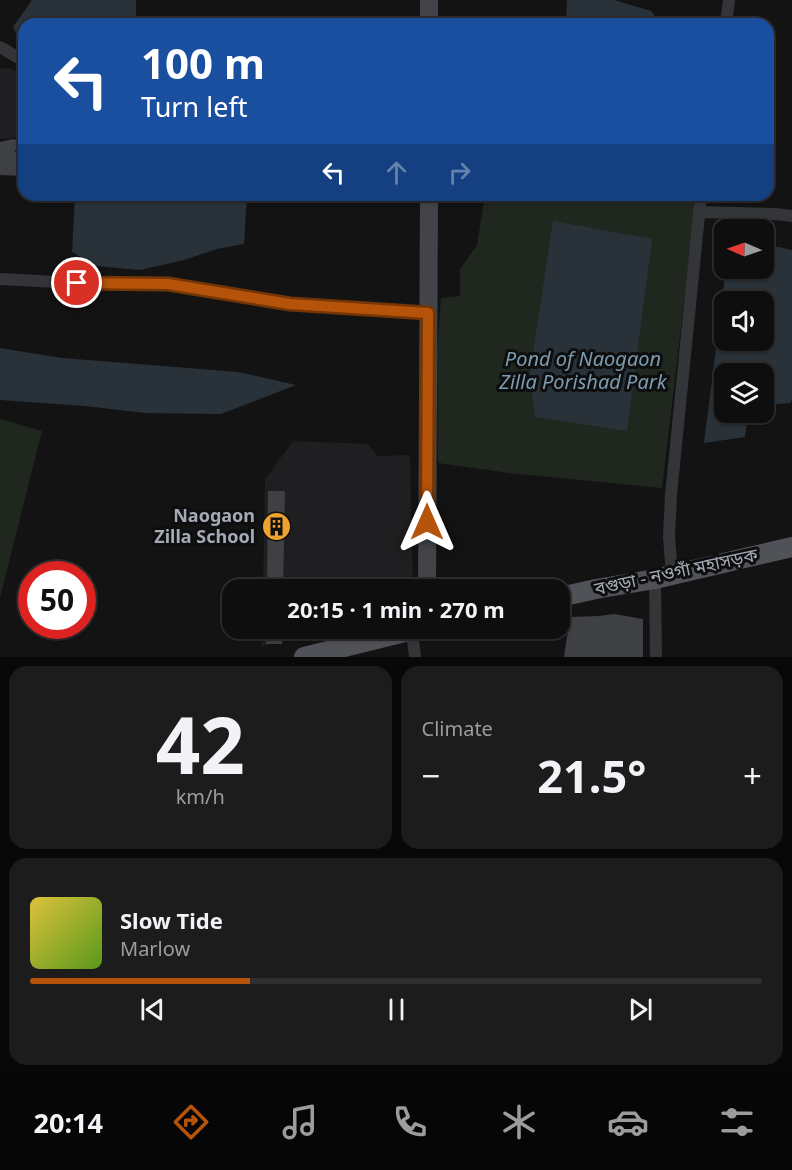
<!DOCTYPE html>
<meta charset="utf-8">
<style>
body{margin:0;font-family:"Noto Sans","Noto Sans Bengali",sans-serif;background:#1c1c1d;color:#f1f3f6;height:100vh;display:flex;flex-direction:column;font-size:22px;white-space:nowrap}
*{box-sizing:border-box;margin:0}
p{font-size:20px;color:#9b9c9e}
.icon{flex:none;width:33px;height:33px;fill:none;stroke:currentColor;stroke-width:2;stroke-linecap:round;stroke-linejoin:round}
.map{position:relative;height:657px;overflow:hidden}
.panel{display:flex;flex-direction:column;gap:9px;padding:9px;background:#080808;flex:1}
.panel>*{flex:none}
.hud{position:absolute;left:18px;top:18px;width:756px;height:183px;border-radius:18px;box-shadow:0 2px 4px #0004,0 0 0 2px #2e2e2f;background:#1a4fa0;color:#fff;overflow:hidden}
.needle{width:39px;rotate:272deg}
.tools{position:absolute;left:714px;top:219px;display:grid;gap:12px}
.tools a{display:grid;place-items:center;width:60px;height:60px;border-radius:12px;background:#0e0e0f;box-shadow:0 2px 4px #0004,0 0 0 2px #2e2e2f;font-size:30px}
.speed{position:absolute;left:18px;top:561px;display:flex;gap:12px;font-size:30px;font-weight:700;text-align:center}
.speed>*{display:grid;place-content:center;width:78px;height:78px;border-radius:50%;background:#0e0e0f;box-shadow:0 2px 4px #0004,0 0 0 2px #2e2e2f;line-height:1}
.speed .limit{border:9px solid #d22;background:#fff;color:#111}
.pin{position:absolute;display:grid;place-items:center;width:51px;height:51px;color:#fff;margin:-26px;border:3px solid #fff;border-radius:50%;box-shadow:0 2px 6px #0007}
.me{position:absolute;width:66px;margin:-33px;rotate:0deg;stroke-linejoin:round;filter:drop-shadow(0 0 4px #0008)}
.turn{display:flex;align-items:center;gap:21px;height:126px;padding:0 24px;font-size:27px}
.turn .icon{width:78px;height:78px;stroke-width:2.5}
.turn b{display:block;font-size:42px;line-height:51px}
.lanes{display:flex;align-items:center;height:57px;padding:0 24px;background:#0003;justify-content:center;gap:30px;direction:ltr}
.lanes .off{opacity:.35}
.big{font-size:45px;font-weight:700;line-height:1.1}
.panel .card{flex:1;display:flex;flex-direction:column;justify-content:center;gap:9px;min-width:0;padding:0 21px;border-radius:18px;background:#1c1c1d}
.panel .dial{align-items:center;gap:0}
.dial b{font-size:78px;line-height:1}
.song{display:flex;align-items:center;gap:18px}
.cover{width:72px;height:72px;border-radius:9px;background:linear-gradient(135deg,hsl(50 70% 55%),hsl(90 70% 35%))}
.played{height:6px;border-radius:3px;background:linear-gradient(90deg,#b45309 30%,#2e2e2f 30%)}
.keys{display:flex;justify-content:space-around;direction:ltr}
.heat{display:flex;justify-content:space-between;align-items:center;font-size:33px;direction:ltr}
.panel .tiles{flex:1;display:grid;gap:9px;grid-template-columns:1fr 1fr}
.card:last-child{grid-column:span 2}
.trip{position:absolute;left:222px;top:579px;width:348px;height:60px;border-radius:18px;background:#0e0e0f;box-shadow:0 2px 4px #0004,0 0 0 2px #2e2e2f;font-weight:700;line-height:60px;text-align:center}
.tab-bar{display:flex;height:96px;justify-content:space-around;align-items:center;background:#060606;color:#9b9c9e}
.tab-bar .icon{width:42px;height:42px}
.tab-bar .active{color:#b45309}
.tab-bar b{font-size:27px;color:#f1f3f6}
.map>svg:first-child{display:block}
.built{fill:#1f1f21}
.green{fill:#1f271f}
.water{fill:#293238;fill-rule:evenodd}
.building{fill:#3e4044}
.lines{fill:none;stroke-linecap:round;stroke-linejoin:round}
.minor{stroke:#343539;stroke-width:12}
.secondary{stroke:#424449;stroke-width:18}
.primary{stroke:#505258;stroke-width:20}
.route-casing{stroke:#753606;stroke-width:15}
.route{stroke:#b45309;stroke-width:10}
.labels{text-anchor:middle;stroke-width:6;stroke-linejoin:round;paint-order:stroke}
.poi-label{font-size:18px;font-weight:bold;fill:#a4aab5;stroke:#0e0e0f;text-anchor:end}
.street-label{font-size:18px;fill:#a4aab5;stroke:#0e0e0f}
.water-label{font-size:20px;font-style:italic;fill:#7b9bb0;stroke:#0e0e0f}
</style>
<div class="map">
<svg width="792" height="657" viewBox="0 0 792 657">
<rect width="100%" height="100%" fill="#131314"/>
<path class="built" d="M0,68L11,69L24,74V137L0,139Z
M293,441L368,444L378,456L410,455L413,589L263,590L265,479Z
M262,629H345L262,646Z"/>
<path class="green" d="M485,195H653L696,202L662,488L509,473L438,463L437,352L441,298L460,296V269L477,245Z
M0,419L42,431L0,598Z"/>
<path class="water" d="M32,0H136V24H24V46L21,45L13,27Z
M567,0H614L651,11L661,24H566Z
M75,195H247L244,244L217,249L184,260L140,270L96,266L72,252Z
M553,221L652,239L627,431L535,417L530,373Z
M779,247L792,250V400L790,403L764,405V374H724V412L748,413L745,437L704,443L726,269L764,268V248ZM724,302H764V340H724Z
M0,348L62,358L238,372L296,385L221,414L145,413L85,406L0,400Z"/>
<path class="building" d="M13,139L19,140L15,152H24V176L0,175V142Z
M268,491H285L283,590H267Z
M614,614L643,619V657H564L570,617L599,616Z
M266,628H283L282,644H266Z"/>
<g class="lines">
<path class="minor" d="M723,24L727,16L729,0
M0,47L24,61
M699,212L776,214L792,216
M0,279L96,284H168L246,296L290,304L428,313
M672,575L669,537L671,495L701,195
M655,579L656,657
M412,631L415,657"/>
<path class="secondary" d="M429,0V24
M427,590L429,195"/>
<path class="primary" d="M560,597L596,589L655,579L792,547
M304,657L421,628"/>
</g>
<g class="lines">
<defs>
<path id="route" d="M77,283L168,284L290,304L428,313L427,522"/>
</defs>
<use href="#route" class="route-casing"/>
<use href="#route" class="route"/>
</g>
<defs>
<symbol id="building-disc" viewBox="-11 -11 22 22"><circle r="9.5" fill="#f0a22e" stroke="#0e0e0f"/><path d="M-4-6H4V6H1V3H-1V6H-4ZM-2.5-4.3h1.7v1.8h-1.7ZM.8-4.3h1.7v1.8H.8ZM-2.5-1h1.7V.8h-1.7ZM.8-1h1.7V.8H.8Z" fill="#111"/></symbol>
</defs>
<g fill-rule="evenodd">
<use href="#building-disc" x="260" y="510" width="33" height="33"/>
</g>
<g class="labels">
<g class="poi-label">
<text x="255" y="522">Naogaon<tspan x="255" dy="21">Zilla School</tspan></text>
</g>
<g class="street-label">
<text transform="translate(676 572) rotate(-12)" y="6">বগুড়া - নওগাঁ মহাসড়ক</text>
</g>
<g class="water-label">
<text x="583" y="366">Pond of Naogaon<tspan x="583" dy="23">Zilla Porishad Park</tspan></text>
</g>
</g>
</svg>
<div class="tools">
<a><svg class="needle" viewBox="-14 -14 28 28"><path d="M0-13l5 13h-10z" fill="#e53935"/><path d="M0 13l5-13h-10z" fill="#9b9c9e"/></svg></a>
<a><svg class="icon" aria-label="sound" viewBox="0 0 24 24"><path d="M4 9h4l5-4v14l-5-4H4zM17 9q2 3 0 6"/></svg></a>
<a><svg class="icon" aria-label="layers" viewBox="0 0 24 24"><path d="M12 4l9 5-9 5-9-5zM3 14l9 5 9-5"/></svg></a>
</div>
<div class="speed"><div class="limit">50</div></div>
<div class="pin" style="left:77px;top:283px;background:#d93025"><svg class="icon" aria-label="arrive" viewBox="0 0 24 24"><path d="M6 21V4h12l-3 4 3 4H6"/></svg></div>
<svg class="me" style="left:427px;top:522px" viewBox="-20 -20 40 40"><path d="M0-17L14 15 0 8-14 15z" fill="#b45309" stroke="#fff" stroke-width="4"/></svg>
<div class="trip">20:15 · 1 min · 270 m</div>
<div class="hud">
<div class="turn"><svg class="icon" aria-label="left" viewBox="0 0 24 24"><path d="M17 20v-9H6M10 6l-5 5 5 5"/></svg><div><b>100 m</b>Turn left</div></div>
<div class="lanes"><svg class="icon" aria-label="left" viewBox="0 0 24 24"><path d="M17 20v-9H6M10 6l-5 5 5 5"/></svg><svg class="icon off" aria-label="ahead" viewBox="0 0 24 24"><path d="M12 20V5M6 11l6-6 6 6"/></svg><svg class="icon off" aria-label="right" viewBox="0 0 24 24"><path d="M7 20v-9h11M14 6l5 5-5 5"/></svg></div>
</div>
</div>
<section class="panel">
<div class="tiles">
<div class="card dial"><b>42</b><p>km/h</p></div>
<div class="card"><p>Climate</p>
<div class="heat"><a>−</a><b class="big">21.5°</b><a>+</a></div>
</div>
<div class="card">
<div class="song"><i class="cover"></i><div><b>Slow Tide</b><p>Marlow</p></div></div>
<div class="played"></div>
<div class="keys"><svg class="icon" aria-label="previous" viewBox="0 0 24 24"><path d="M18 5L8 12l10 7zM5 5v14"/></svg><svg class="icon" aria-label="pause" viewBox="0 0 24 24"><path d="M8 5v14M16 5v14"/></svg><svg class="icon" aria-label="next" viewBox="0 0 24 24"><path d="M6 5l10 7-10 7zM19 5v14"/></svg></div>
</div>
</div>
</section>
<nav class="tab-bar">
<b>20:14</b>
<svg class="icon active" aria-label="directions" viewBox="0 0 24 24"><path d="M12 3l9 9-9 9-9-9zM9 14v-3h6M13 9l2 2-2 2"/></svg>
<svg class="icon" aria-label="music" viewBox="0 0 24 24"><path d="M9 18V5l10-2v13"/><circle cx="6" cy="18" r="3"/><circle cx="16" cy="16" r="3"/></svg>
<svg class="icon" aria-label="phone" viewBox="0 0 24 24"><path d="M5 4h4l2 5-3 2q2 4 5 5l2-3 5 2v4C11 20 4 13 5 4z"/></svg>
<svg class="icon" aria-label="climate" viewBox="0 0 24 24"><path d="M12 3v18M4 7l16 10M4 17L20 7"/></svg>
<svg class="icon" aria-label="car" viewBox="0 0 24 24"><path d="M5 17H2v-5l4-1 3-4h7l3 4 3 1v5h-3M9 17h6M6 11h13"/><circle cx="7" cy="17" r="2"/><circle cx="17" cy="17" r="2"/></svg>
<svg class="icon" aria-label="filters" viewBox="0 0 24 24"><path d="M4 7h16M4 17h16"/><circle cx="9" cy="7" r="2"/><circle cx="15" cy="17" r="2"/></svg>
</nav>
